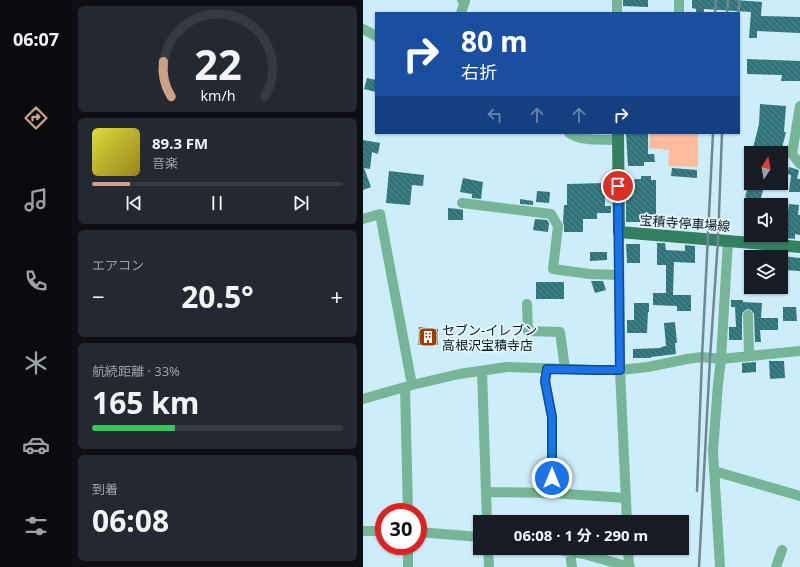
<!DOCTYPE html>
<html lang="ja">
<meta charset="utf-8">
<style>
body{margin:0;font-family:"Noto Sans","Noto Sans JP",sans-serif;background:#242831;color:#f1f3f6;height:100vh;display:flex;flex-direction:column;font-size:15px;white-space:nowrap}
*{box-sizing:border-box;margin:0}
p{font-size:13px;color:#9ea1a6}
.icon{flex:none;width:22px;height:22px;fill:none;stroke:currentColor;stroke-width:2;stroke-linecap:round;stroke-linejoin:round}
.map{position:relative;flex:1;overflow:hidden}
.panel{display:flex;flex-direction:column;gap:6px;padding:6px;background:#0d0f14;width:291px}
.panel>*{flex:none}
.banner{position:absolute;left:12px;top:12px;width:365px;height:122px;border-radius:0px;box-shadow:0 1px 3px #0004;background:#1a4fa0;color:#fff;overflow:hidden}
.needle{width:26px;rotate:11deg}
.controls{position:absolute;left:381px;top:146px;display:grid;gap:8px}
.controls a{display:grid;place-items:center;width:44px;height:44px;border-radius:0px;background:#171b24;box-shadow:0 1px 3px #0004;font-size:20px}
.speed{position:absolute;left:12px;top:503px;display:flex;gap:8px;font-size:20px;font-weight:700;text-align:center}
.speed>*{display:grid;place-content:center;width:52px;height:52px;border-radius:50%;background:#171b24;box-shadow:0 1px 3px #0004;line-height:1}
.speed .limit{border:6px solid #d22;background:#fff;color:#111}
.pin{position:absolute;display:grid;place-items:center;width:34px;height:34px;color:#fff;margin:-17px;border:2px solid #fff;border-radius:50%;box-shadow:0 1px 4px #0007}
.me{position:absolute;width:44px;margin:-22px;rotate:0deg;stroke-linejoin:round;filter:drop-shadow(0 0 3px #0008)}
.turn{display:flex;align-items:center;gap:14px;height:84px;padding:0 20px;font-size:18px}
.turn .icon{width:52px;height:52px;stroke-width:2.5}
.turn b{display:block;font-size:28px;line-height:34px}
.lanes{display:flex;align-items:center;height:38px;padding:0 20px;background:#0003;justify-content:center;gap:20px;direction:ltr}
.lanes .off{opacity:.35}
.big{font-size:30px;font-weight:700;line-height:1.1}
.panel .card{flex:1;display:flex;flex-direction:column;justify-content:center;gap:6px;min-width:0;padding:0 14px;border-radius:6px;background:#242831}
.panel .dial{align-items:center;gap:0}
.dial svg{height:104px;overflow:visible;fill:none;stroke:#363941;stroke-width:7;stroke-linecap:round;text-anchor:middle}
.dial text{fill:#f1f3f6;stroke:none}
.song{display:flex;align-items:center;gap:12px}
.cover{width:48px;height:48px;border-radius:6px;background:linear-gradient(135deg,hsl(60 70% 55%),hsl(50 70% 35%))}
.played{height:4px;border-radius:2px;background:linear-gradient(90deg,#cca187 15%,#363941 15%)}
.keys{display:flex;justify-content:space-around;direction:ltr}
.heat{display:flex;justify-content:space-between;align-items:center;font-size:22px;direction:ltr}
.charge{height:6px;border-radius:3px;background:linear-gradient(90deg,#34c759 33%,#363941 0)}
.trip{position:absolute;left:110px;top:515px;width:216px;height:40px;border-radius:0px;background:#171b24;box-shadow:0 1px 3px #0004;font-weight:700;line-height:40px;text-align:center}
main{display:flex;flex:1;min-height:0}
.tab-bar{display:flex;flex-direction:column;width:72px;justify-content:space-around;align-items:center;background:#090b0e;color:#9ea1a6}
.tab-bar .icon{width:28px;height:28px}
.tab-bar .current{color:#cca187}
.tab-bar b{font-size:18px;color:#f1f3f6}
.map>svg:first-child{display:block}
.park{fill:#febb9f}
.building{fill:url(#building-back-hatch)}
.lines{fill:none;stroke-linecap:round;stroke-linejoin:round}
.minor{stroke:#76b598;stroke-width:10}
.major{stroke:#357f61;stroke-width:12}
.rail{stroke:#6d8893;stroke-width:2.5}
.route-casing{stroke:#114b97;stroke-width:10}
.route{stroke:#1a73e8;stroke-width:7}
.labels{text-anchor:middle;stroke-width:3.5;stroke-linejoin:round;paint-order:stroke}
.street-label{font-size:13px;fill:#001821;stroke:#e8f7fe}
.poi-label{font-size:13px;fill:#001821;stroke:#e8f7fe;text-anchor:start}
</style>
<main>
<nav class="tab-bar">
<b>06:07</b>
<svg class="icon current" aria-label="directions" viewBox="0 0 24 24"><path d="M12 3l9 9-9 9-9-9zM9 14v-3h6M13 9l2 2-2 2"/></svg>
<svg class="icon" aria-label="music" viewBox="0 0 24 24"><path d="M9 18V5l10-2v13"/><circle cx="6" cy="18" r="3"/><circle cx="16" cy="16" r="3"/></svg>
<svg class="icon" aria-label="phone" viewBox="0 0 24 24"><path d="M5 4h4l2 5-3 2q2 4 5 5l2-3 5 2v4C11 20 4 13 5 4z"/></svg>
<svg class="icon" aria-label="climate" viewBox="0 0 24 24"><path d="M12 3v18M4 7l16 10M4 17L20 7"/></svg>
<svg class="icon" aria-label="car" viewBox="0 0 24 24"><path d="M5 17H2v-5l4-1 3-4h7l3 4 3 1v5h-3M9 17h6M6 11h13"/><circle cx="7" cy="17" r="2"/><circle cx="17" cy="17" r="2"/></svg>
<svg class="icon" aria-label="filters" viewBox="0 0 24 24"><path d="M4 7h16M4 17h16"/><circle cx="9" cy="7" r="2"/><circle cx="15" cy="17" r="2"/></svg>
</nav>
<section class="panel">
<div class="card dial"><svg viewBox="0 0 100 80">
<path d="M14 69A42 42 0 1 1 86 69"/>
<path d="M14 69A42 42 0 0 1 8 42" stroke="#cca187"/>
<text x="50" y="56" font-size="32" font-weight="700">22</text>
<text x="50" y="72" font-size="11">km/h</text>
</svg></div>
<div class="card">
<div class="song"><i class="cover"></i><div><b>89.3 FM</b><p>音楽</p></div></div>
<div class="played"></div>
<div class="keys"><svg class="icon" aria-label="previous" viewBox="0 0 24 24"><path d="M18 5L8 12l10 7zM5 5v14"/></svg><svg class="icon" aria-label="pause" viewBox="0 0 24 24"><path d="M8 5v14M16 5v14"/></svg><svg class="icon" aria-label="next" viewBox="0 0 24 24"><path d="M6 5l10 7-10 7zM19 5v14"/></svg></div>
</div>
<div class="card"><p>エアコン</p>
<div class="heat"><a>−</a><b class="big">20.5°</b><a>+</a></div>
</div>
<div class="card"><p>航続距離 · 33%</p><b class="big">165 km</b><div class="charge"></div></div>
<div class="card"><p>到着</p><b class="big">06:08</b></div>
</section>
<div class="map">
<svg width="437" height="567" viewBox="0 0 437 567">
<defs>
<pattern id="building-back-hatch" width="6" height="6" patternUnits="userSpaceOnUse"><rect width="6" height="6" fill="#30737a"/><path d="M-1 5l2 2M0 0l6 6M5-1l2 2" fill="none" stroke="#57888e"/></pattern>
</defs>
<rect width="100%" height="100%" fill="#ceedfa"/>
<path class="park" d="M287,133H335V167L305,166L306,150L286,148Z"/>
<path class="building" d="M260,0H285V7L260,6Z
M329,0H372L399,2L398,16L437,17V33L394,31V38H386L388,12L341,9V13H333V9L329,8Z
M384,59L437,61V81H418L419,75L384,74Z
M4,78L13,80V92L1,89Z
M397,104L423,106L421,132H423L419,148L421,153H394L389,152L396,124Z
M263,133H285V154H291L292,162H281V166H265Z
M0,140L17,143L15,154L9,152L7,169L1,168L8,187L0,190Z
M426,167L436,170L434,179H437V192H426L428,175L424,174Z
M309,168L334,170V178L308,176Z
M26,171L61,175L60,186L49,185L47,205L23,203Z
M278,176H288V180H293V216L279,215L278,222H263V200H266L265,180H272V179H278Z
M100,178L120,182L118,199L109,198V194L97,192Z
M242,183V206H248V213H234V219H220V232H201V226L200,222L201,205H204V184Z
M386,183H402L396,205H384V198L382,197Z
M174,191L187,192L186,203L173,202Z
M157,199L170,201V205L157,204Z
M426,204L436,205L435,215H437V235L432,234V239L421,238Z
M85,208L96,209L100,210V220H85Z
M172,219L184,220L186,223L185,232L170,230Z
M294,243H302L303,250L322,251V245L332,246V263L311,262L310,295H328V311H314V306L290,305V293H303V265H294Z
M263,244H277V263H264Z
M227,252H244V260L227,261Z
M418,256L437,258V271L421,270V268H418Z
M228,281H240L243,290L232,293Z
M173,282H201V299H173Z
M368,300H380V302L399,303L398,318H415V330H397L398,342H392L391,314L388,310L384,309L380,312L379,315V340H366V327H373L372,307H368Z
M271,303H286V312H285L284,333H264V320H271Z
M420,307H433L434,321H420Z
M312,322L314,343H312L313,354L288,357V358H270V349L298,348V347L303,346L301,323Z
M56,327L75,329V345H55Z
M406,361H421L422,378L407,379Z
M393,362V372L379,373V363Z"/>
<g class="lines">
<path class="minor" d="M254,0V13
M98,13L102,1L99,0
M316,13V0
M0,29L13,36
M437,106L429,154L437,164
M206,133C220,142 239,139 255,140
M99,203L188,214L195,226L190,269L227,274L256,275
M0,219L17,214L49,385
M256,232L257,370L264,522
M164,304L165,331L197,332L202,369
M385,315L386,356
M119,371L124,522
M42,387L45,512
M0,399L49,385L96,374L144,367L233,370H257L285,367L324,359L339,357L358,359L437,351
M351,471L437,496
M123,492L189,493V417L182,381L184,369
M189,493L263,498
M0,531H21
M55,532L117,537
M45,546V567
M125,548L126,567
M185,548L221,554L267,567
M265,548L266,567
M207,552L209,567
M357,567L350,451L355,384L358,359L365,240
M413,567L419,550"/>
<path class="major" d="M255,133L256,232L437,247"/>
<path class="rail" d="M352,13L353,0
M364,13L365,0
M375,13L377,0
M334,491L339,357L350,133
M336,567L347,358L355,240L359,133"/>
</g>
<g class="lines">
<defs>
<path id="route" d="M189,478V417L182,381L184,369L233,370H257L255,186"/>
</defs>
<use href="#route" class="route-casing"/>
<use href="#route" class="route"/>
</g>
<defs>
<symbol id="building-square" viewBox="-11 -11 22 22"><rect x="-9" y="-9" width="18" height="18" rx="4" fill="#9f3c00" stroke="#e8f7fe"/><path d="M-4-6H4V6H1V3H-1V6H-4ZM-2.5-4.3h1.7v1.8h-1.7ZM.8-4.3h1.7v1.8H.8ZM-2.5-1h1.7V.8h-1.7ZM.8-1h1.7V.8H.8Z" fill="#fff"/></symbol>
</defs>
<g fill-rule="evenodd">
<use href="#building-square" x="54" y="326" width="22" height="22"/>
</g>
<g class="labels">
<g class="street-label">
<text transform="translate(322 223) rotate(4)" y="5">宝積寺停車場線</text>
</g>
<g class="poi-label">
<text x="79" y="335">セブン-イレブン<tspan x="79" dy="15">高根沢宝積寺店</tspan></text>
</g>
</g>
</svg>
<div class="controls">
<a><svg class="needle" viewBox="-14 -14 28 28"><path d="M0-13l5 13h-10z" fill="#e53935"/><path d="M0 13l5-13h-10z" fill="#9ea1a6"/></svg></a>
<a><svg class="icon" aria-label="sound" viewBox="0 0 24 24"><path d="M4 9h4l5-4v14l-5-4H4zM17 9q2 3 0 6"/></svg></a>
<a><svg class="icon" aria-label="layers" viewBox="0 0 24 24"><path d="M12 4l9 5-9 5-9-5zM3 14l9 5 9-5"/></svg></a>
</div>
<div class="speed"><div class="limit">30</div></div>
<div class="pin" style="left:255px;top:186px;background:#d93025"><svg class="icon" aria-label="arrive" viewBox="0 0 24 24"><path d="M6 21V4h12l-3 4 3 4H6"/></svg></div>
<svg class="me" style="left:189px;top:478px" viewBox="-20 -20 40 40"><circle r="17" fill="#1a73e8" stroke="#fff" stroke-width="3"/><path d="M0-11L8 9 0 5-8 9z" fill="#fff"/></svg>
<div class="trip">06:08 · 1 分 · 290 m</div>
<div class="banner">
<div class="turn"><svg class="icon" aria-label="right" viewBox="0 0 24 24"><path d="M7 20v-9h11M14 6l5 5-5 5"/></svg><div><b>80 m</b>右折</div></div>
<div class="lanes"><svg class="icon off" aria-label="left" viewBox="0 0 24 24"><path d="M17 20v-9H6M10 6l-5 5 5 5"/></svg><svg class="icon off" aria-label="ahead" viewBox="0 0 24 24"><path d="M12 20V5M6 11l6-6 6 6"/></svg><svg class="icon off" aria-label="ahead" viewBox="0 0 24 24"><path d="M12 20V5M6 11l6-6 6 6"/></svg><svg class="icon" aria-label="right" viewBox="0 0 24 24"><path d="M7 20v-9h11M14 6l5 5-5 5"/></svg></div>
</div>
</div>
</main>
